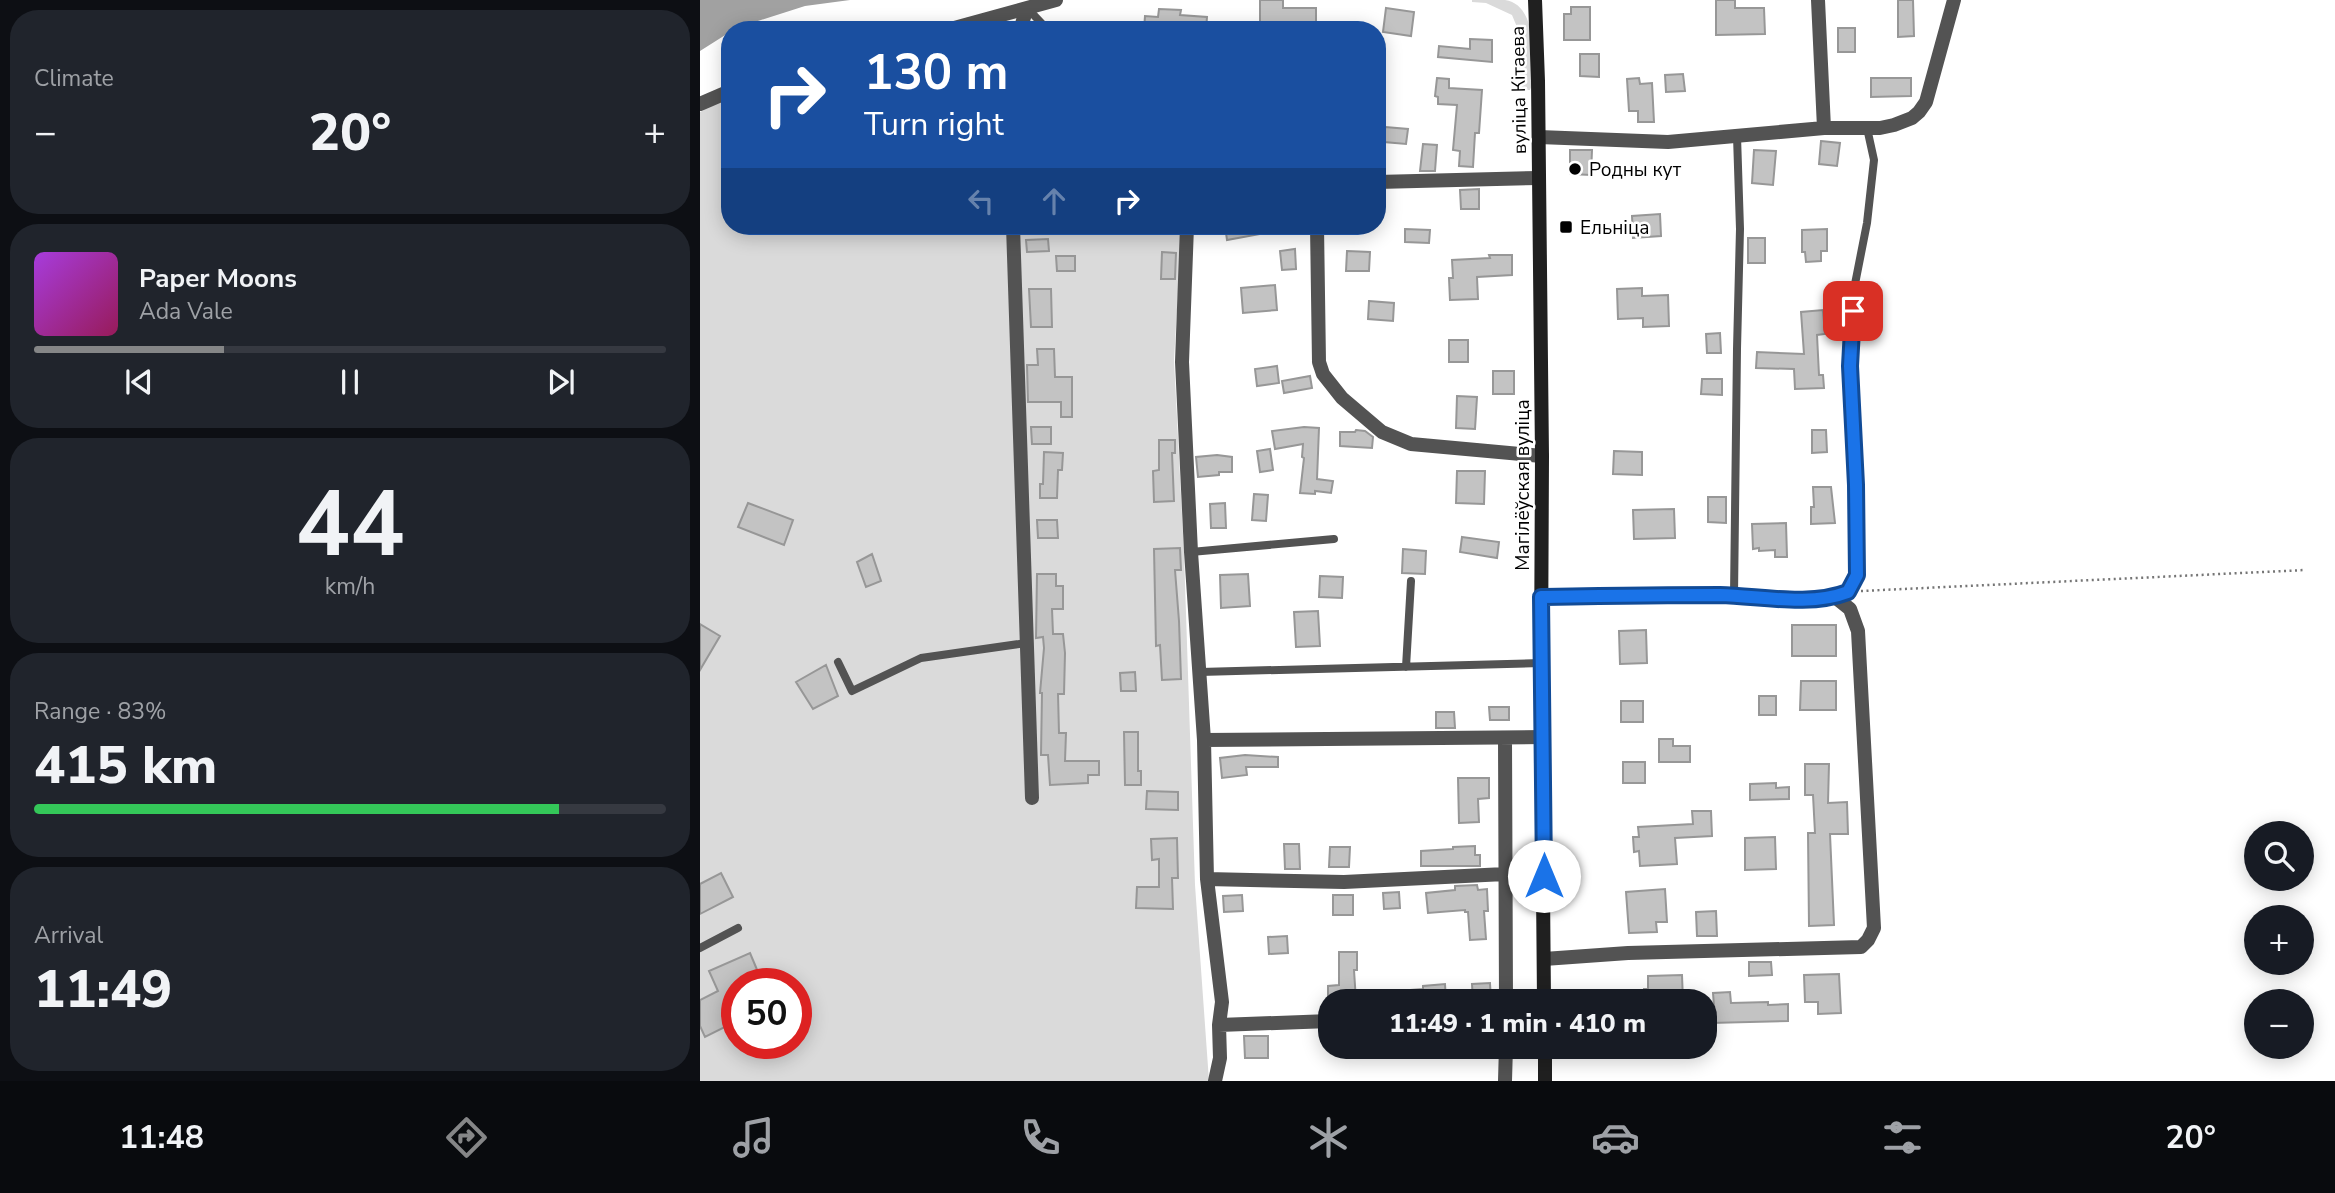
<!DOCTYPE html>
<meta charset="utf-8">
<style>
body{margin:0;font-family:"Nunito Sans",sans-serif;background:#20242c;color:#f1f3f6;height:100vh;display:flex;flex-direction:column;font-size:26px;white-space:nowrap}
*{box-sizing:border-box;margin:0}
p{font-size:23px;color:#9ea1a6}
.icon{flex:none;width:38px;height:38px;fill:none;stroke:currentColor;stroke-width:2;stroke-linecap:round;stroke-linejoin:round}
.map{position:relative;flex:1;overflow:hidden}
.panel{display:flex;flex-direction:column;gap:10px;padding:10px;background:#0d0f14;width:700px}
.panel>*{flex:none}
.top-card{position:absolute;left:21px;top:21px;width:665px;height:214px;border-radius:28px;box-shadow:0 4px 18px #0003;background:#1a4fa0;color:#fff;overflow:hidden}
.tools{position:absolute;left:1544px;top:821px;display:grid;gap:14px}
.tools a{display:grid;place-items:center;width:70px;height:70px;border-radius:50%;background:#171b24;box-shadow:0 4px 18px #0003;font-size:35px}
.speed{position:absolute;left:21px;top:968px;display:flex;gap:14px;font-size:35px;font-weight:700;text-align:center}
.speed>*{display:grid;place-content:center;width:91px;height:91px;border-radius:50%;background:#171b24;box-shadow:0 4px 18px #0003;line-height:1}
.speed .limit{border:10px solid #d22;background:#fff;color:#111}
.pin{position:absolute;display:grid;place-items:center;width:60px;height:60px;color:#fff;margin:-30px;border-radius:14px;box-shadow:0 4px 10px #0006}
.me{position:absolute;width:77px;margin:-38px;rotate:0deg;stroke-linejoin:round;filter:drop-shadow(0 0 5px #0008)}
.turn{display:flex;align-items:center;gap:24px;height:147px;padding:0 28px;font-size:32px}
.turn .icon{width:91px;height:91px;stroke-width:2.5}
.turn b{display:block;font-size:49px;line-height:60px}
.lanes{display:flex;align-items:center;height:66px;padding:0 28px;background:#0003;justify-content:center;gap:35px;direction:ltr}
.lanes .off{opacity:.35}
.big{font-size:52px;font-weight:800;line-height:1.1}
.panel .tile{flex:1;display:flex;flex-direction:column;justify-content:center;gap:10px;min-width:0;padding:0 24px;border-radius:28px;background:#20242c}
.panel .dial{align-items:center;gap:0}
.dial b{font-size:91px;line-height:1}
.song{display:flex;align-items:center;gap:21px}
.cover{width:84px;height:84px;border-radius:10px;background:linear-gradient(135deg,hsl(280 70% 55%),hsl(330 70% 35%))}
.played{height:7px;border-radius:4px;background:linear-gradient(90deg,#858687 30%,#363941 30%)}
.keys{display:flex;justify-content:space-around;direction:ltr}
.heat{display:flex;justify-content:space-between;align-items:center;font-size:38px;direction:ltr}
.charge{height:10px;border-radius:5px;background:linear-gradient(90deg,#34c759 83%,#363941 0)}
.trip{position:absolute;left:618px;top:989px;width:399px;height:70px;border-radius:28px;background:#171b24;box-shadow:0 4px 18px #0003;font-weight:800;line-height:70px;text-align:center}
.tab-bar{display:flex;height:112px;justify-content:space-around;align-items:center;background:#090b0e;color:#9ea1a6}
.tab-bar .icon{width:49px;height:49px}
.tab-bar .current{color:#858687}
.tab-bar b{font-size:32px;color:#f1f3f6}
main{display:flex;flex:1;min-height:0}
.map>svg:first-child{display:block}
.green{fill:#dadada;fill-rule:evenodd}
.water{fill:#a1a1a1}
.building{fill:#c3c3c3;stroke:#979797;stroke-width:2}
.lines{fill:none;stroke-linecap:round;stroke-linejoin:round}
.path{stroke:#757575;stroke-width:2.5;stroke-dasharray:2 3.5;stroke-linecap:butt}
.service{stroke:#535353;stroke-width:8}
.minor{stroke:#535353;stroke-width:14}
.secondary{stroke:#202020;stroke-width:14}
.route-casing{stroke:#114b97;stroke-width:18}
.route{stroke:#1a73e8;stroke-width:12}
.poi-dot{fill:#000;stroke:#fff;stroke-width:2.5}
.labels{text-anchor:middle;stroke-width:5;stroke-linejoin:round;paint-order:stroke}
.street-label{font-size:19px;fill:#000;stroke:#fff}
.poi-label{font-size:19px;fill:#000;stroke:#fff;text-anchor:start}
</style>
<main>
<section class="panel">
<div class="tile"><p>Climate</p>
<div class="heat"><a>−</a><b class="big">20°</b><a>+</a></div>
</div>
<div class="tile">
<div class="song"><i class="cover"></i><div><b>Paper Moons</b><p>Ada Vale</p></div></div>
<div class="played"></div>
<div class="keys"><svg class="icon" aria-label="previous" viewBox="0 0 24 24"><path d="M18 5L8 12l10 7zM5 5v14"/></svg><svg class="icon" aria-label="pause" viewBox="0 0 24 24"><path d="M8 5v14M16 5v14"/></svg><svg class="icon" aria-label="next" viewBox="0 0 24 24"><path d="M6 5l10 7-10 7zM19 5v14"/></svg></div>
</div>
<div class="tile dial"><b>44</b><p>km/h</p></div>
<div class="tile"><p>Range · 83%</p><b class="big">415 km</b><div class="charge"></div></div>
<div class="tile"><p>Arrival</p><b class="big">11:49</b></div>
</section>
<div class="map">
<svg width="1635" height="1081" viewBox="0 0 1635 1081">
<rect width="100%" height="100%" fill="#fff"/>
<path class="green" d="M772,0C783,0 795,0 805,0C838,5 832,58 833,82L830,90H820L817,27L812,15L786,3L772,2Z
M30,97V226H482L474,360L484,553L495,885L509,1081H0V112ZM37,984H96V1043H37Z"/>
<path class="water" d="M0,0H150L105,6L30,30V32L0,51Z"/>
<path class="building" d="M560,0H583V8H616V30H560Z
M1016,0H1035V8H1064L1065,34L1016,35Z
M1198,0H1213L1214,36L1198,37Z
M871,7H890V40H864V14H871Z
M686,8L714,12L711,36L683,32Z
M459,9L481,10L480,15L507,17L506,30L479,28V30H444L445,16L458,17Z
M1138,28H1155V52H1138Z
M770,39L792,40V62L738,57L739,46L770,49Z
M880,54H899V77L880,76Z
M983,74L985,91L966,92L965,75Z
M737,78L749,79V88L782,90L779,133H775L773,167L759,166L760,151L753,150L757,105L738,104V97L735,96Z
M939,78L940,84L952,83L954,122H938V111H929L927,79Z
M1171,78H1211V96L1171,97Z
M685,127L708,129L706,144L684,142Z
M1121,141L1140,143L1137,166L1119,164Z
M723,144L737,145L735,171H720Z
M870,150H892L891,175L870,174Z
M1054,150L1076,151L1073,185L1052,183Z
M779,189V209H761L760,190Z
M960,214L961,236L933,238L932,216Z
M525,226H570L571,232L527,240Z
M705,229L730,230L729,243L705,242Z
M1127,229V251H1121V261L1106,262L1105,252H1102V230Z
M1048,238H1065V263H1048Z
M348,239L349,251L327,252L326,240Z
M595,249L596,269L582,270L580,251Z
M647,251L670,252L669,271H646Z
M462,252L476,253L475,279H461Z
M789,255H812V275L777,277L778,299L750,300L749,278H753L752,260L790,258Z
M356,256H375V271H357Z
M575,285L577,310L543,313L541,288Z
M942,288V296L968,295L969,326L943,327V318L918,319L917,289Z
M329,289H351L352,327H331Z
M669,301L694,303L693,321L668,319Z
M1123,310L1125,334L1117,335L1119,375H1123L1124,388L1095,389L1094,369L1056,368L1057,352L1104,354L1101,312Z
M1020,333L1021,353H1007L1006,334Z
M749,340H768V362H749Z
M337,349H354L355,377H372V417H361V402H328L327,365H338Z
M577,366L579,383L557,386L555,369Z
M793,371H814V394H793Z
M610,376L612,388L584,393L582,381Z
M1002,379H1022V395L1001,394Z
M757,396L777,397L775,429L756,428Z
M331,427H351V444H332Z
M604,427L619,428L617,479L633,481L631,493L615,491V494L600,493L604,458L602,457L603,444L575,449L572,431Z
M656,430L665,431L673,437L672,448L640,446V432H655Z
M1112,430H1126L1127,452L1112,453Z
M459,440H475V453H472L474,501L454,502L453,471L459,470Z
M570,449L573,470L560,472L557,451Z
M914,451L942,452V475L913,474Z
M344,452L363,453L362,470H358L357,498H340V484H343Z
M517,455L532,457V472H519V475L498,477L496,457Z
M757,471H785L784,504L756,503Z
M1113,487H1131L1135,523L1111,524V507H1114Z
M554,494L568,495L566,521L552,520Z
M1008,497H1026V523L1008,522Z
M48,503L93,520L84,545L38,527Z
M525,503L526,528H511L510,504Z
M974,509L975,538L934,539L933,510Z
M337,520H357L358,538H338Z
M1086,523L1087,557H1075V550L1059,551V548L1053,549L1052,524Z
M762,537L799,542L797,558L760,552Z
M480,548L481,570H475L479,621L481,679L462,680L460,645L456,646L454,549Z
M703,549L726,551L725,574L702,573Z
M172,554L181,581L166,587L157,562Z
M337,574H356V586H363V609H352L353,634H363L365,653L364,694H358L359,733H366L365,761H399V775H388V783L350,785L348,755H341L342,693H340L344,648L343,637L336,638Z
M548,574L550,606L521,608L520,575Z
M620,576L643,577L642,598L619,597Z
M618,611L620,646L596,647L594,612Z
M0,624L20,636L0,670Z
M1092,625H1136V656H1092Z
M946,630L947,663L920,664L919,631Z
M126,665L138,696L113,709L96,682Z
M435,672L436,691H421L420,673Z
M1101,681H1136V710H1100Z
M1059,696H1076V715H1059Z
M921,701H943V722H921Z
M789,707H809V720H790Z
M736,712H754L755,728H736Z
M424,732H438V771H441V785H425Z
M959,739H973V746H990V762H959Z
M545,755L578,757V767H546L547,775L522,778L520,758Z
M923,762H945V783H923Z
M1105,764H1129L1128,803L1147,802L1148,834H1130L1134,925L1109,926L1108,833H1115L1113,795H1105Z
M758,778H789V798L778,799L779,822L759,823Z
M1076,783V788L1089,787V799L1050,800V784Z
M447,791L478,792V810L446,809Z
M992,811H1011L1012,836L975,838L977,864L940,866L939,851L934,852L933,837H939L938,827L993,824Z
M1075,837L1076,869L1045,870V838Z
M477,838L478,878H472L473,909L436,908L437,887H459V859L452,860L451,839Z
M584,844H599L600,869H585Z
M775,846V855H780V866H721V851L753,849V847Z
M630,847H650L649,867H629Z
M21,873L33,897L0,914V884Z
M777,885L778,890L787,889L788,911H784L786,939L770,940L768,912H765V910L728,913L726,893L755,890V886Z
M965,889L967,922H956L957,932L929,933L926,892Z
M699,892L700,908L684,909L683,893Z
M542,895L543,911L524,912L523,896Z
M633,895H653V915H633Z
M1016,911L1017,936H997L996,912Z
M587,936L588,953L569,954L568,937Z
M639,952H657V970H654L656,1001H628V986L639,985Z
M50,953L63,984H37V1021L5,1037L0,1026V1000L18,991L9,971Z
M1049,962H1071L1072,975L1049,976Z
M1139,974L1141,1013L1118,1014V1002H1105L1104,975Z
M982,975L983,1001H944V989H948V976Z
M790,983L791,1001H773L772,984Z
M745,984L746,1001H685V992L723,989V986Z
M1030,992L1031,1003L1068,1002V1005L1088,1004V1021L1010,1023L1009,1006H1014L1013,993Z
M544,1036H568V1058H545Z"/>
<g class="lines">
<path class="path" d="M1161,591L1605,570"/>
<path class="service" d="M327,8L348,30
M491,552L634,539
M1034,596L1037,349L1040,229L1037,136
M1135,597L1148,592L1157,575L1156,485L1150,366L1155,284L1167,223L1174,160L1167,128
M138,662L152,691L221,658L326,643
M706,667L711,581
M500,672L841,663
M0,948L38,928"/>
<path class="minor" d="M1118,0L1124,128
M247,30L356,0
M320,30L327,8
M0,104L30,91
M839,137L968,142L1124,128H1180L1194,125L1212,118L1219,112L1226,102L1254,0
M677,182L839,178
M313,226L332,798
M487,226L482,362L491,552L504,740L507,879L522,1002L519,1025L630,1021
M617,226L619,362L623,374L642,398L682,432L711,444L842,456
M841,597L1021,595L1112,599L1135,597L1150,609L1158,631L1174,928L1168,940L1161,947L928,953L844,959
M805,738L806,1001
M504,740L843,737
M507,879L644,882L805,874
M515,1081L520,1058L519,1025
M805,1081L806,1046"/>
<path class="secondary" d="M835,0L838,81L842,456L841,663L844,1001
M845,1046V1081"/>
</g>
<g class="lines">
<defs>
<path id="route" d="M844,876L841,597C901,596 960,595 1020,595C1061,596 1109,607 1148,592L1157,575L1156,485L1150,366L1153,311"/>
</defs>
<use href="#route" class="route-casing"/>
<use href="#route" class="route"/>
</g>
<g class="poi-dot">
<circle cx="875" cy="169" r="7"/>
<rect x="859" y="220" width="14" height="14" rx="3.5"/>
</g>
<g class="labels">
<g class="street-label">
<text transform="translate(818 90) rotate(-91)" y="7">вуліца Кітаева</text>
<text transform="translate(822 485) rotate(-90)" y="7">Магілёўская вуліца</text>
</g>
<g class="poi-label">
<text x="889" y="176">Родны кут</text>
<text x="880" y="234">Ельніца</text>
</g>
</g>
</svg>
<div class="tools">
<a><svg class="icon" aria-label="search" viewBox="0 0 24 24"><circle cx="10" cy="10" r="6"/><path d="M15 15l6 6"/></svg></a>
<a>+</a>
<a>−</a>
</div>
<div class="speed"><div class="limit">50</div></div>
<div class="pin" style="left:1153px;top:311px;background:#d93025"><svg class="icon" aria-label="arrive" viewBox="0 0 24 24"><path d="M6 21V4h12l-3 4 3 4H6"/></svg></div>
<svg class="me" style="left:844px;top:876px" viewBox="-20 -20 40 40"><circle r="19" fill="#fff"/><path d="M0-13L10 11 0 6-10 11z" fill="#1a73e8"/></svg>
<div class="trip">11:49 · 1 min · 410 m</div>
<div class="top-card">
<div class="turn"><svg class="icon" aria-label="right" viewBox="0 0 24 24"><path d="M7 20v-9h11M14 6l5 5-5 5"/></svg><div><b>130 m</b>Turn right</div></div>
<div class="lanes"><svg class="icon off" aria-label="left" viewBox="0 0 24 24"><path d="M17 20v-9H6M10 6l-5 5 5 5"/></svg><svg class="icon off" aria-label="ahead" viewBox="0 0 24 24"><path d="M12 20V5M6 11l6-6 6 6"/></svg><svg class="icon" aria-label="right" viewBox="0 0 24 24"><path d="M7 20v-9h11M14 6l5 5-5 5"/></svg></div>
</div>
</div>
</main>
<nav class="tab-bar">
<b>11:48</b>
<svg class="icon current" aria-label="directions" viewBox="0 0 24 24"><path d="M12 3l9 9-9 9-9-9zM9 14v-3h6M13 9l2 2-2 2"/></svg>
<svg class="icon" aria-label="music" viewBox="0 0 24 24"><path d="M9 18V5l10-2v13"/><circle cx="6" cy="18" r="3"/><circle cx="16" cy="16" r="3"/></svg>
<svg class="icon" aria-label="phone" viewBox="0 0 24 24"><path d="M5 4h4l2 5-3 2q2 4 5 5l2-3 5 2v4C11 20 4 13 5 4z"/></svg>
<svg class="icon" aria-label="climate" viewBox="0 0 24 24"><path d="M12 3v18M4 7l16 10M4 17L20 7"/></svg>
<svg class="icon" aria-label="car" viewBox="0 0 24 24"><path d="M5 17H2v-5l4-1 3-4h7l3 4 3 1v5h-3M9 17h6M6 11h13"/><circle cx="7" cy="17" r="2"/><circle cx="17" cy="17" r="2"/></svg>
<svg class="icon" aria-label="filters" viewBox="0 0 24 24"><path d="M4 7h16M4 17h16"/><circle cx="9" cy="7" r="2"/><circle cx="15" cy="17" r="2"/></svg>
<b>20°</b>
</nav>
